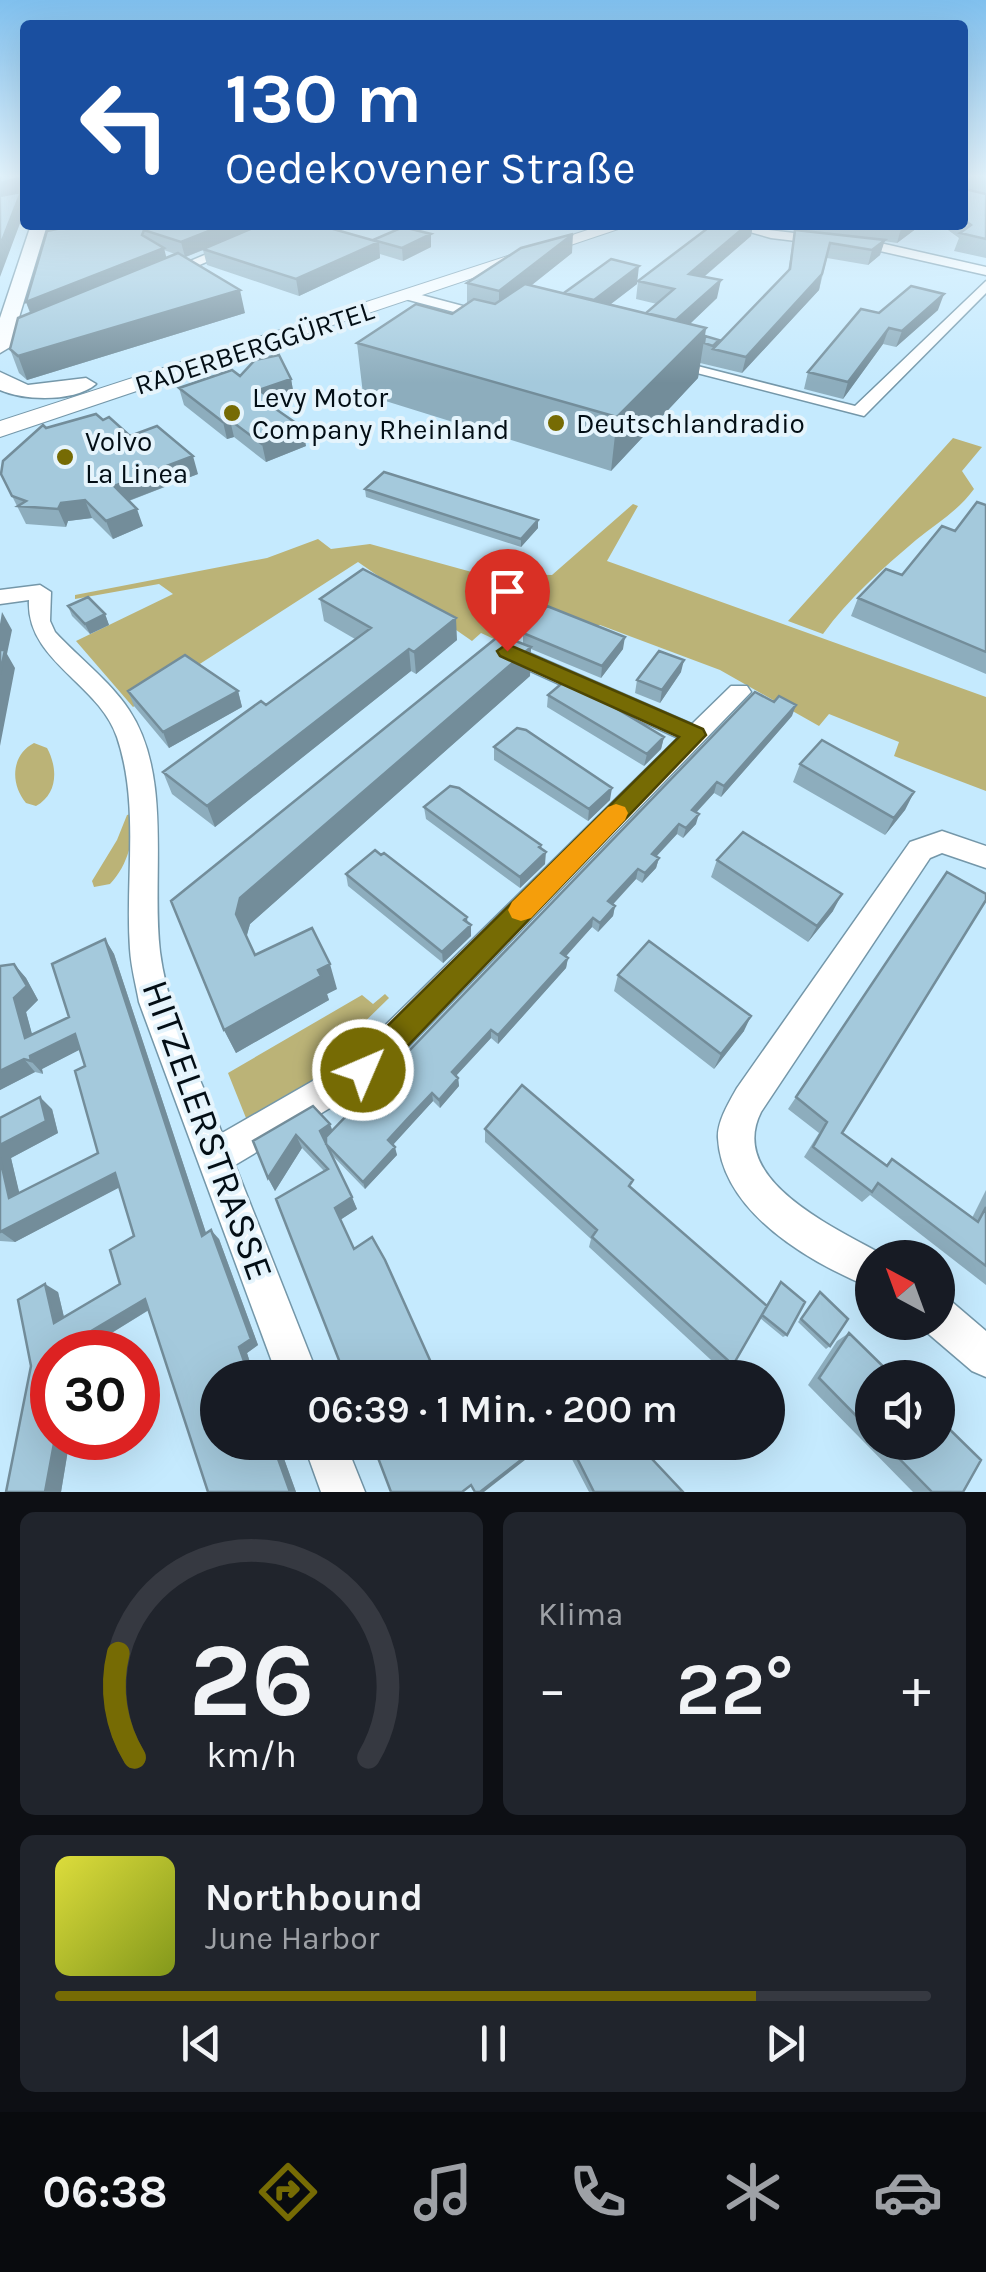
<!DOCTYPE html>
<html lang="de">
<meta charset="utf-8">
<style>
body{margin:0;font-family:Karla,sans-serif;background:#20242c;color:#f1f3f6;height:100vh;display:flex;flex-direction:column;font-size:38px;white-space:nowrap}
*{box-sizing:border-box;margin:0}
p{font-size:32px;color:#9ea1a6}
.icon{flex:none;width:55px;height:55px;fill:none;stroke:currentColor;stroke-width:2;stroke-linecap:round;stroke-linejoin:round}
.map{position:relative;height:1492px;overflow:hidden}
.panel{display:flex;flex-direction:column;gap:20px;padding:20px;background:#0d0f14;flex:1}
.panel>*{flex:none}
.top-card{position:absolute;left:20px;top:20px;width:948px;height:210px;border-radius:10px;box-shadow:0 10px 40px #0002;background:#1a4fa0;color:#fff;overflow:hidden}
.needle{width:65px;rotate:319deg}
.tools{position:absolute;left:855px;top:1240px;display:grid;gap:20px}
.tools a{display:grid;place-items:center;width:100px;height:100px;border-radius:50%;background:#171b24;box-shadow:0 10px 40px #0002;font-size:50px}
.speed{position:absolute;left:30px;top:1330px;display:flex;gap:20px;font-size:50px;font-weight:700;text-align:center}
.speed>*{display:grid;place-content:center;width:130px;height:130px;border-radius:50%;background:#171b24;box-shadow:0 10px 40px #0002;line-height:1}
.speed .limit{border:15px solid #d22;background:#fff;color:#111}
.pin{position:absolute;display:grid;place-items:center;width:85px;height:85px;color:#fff;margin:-102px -42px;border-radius:50% 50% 50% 0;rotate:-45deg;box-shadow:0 0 10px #0007}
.pin .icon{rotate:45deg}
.me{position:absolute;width:110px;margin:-55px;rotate:45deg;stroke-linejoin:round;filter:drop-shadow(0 0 8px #0008)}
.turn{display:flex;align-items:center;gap:35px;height:210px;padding:0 40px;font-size:45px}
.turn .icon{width:130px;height:130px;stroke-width:2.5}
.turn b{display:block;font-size:70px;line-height:85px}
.big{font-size:75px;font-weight:600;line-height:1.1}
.panel .card{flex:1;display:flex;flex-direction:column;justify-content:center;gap:15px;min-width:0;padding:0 35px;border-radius:15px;background:#20242c}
.panel .dial{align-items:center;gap:0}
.dial svg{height:260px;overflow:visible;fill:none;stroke:#363941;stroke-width:7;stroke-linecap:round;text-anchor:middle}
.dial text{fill:#f1f3f6;stroke:none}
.song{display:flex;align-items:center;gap:30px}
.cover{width:120px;height:120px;border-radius:15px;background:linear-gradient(135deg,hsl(60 70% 55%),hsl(70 70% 35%))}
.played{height:10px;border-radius:5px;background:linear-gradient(90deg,#766b04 80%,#363941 80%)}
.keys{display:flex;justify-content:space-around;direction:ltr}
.heat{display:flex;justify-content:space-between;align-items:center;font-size:55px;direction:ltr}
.panel .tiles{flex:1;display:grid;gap:20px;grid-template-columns:1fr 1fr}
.card:last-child{grid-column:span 2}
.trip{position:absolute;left:200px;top:1360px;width:585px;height:100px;border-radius:50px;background:#171b24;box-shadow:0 10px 40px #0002;font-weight:600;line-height:100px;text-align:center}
.dock{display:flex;height:160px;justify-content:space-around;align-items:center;background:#090b0e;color:#9ea1a6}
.dock .icon{width:70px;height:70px}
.dock .on{color:#766b04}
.dock b{font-size:45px;color:#f1f3f6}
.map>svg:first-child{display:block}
.green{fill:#bbb377}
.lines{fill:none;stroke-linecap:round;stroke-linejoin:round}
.minor-casing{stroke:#7497a9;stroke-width:3}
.tertiary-casing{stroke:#7497a9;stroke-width:3}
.secondary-casing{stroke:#7497a9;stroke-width:2}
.minor{fill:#fff;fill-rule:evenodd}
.tertiary{fill:#fff;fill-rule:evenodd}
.secondary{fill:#fff;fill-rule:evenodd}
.wall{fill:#8dadbd;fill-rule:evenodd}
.shaded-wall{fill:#738d9a}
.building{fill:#a4c9dc;stroke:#738d9a;stroke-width:2.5}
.route{fill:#766b04;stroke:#4d4603;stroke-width:2.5}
.slow{fill:#f59e0b}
.poi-dot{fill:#766b04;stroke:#e5f4fc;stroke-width:4}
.labels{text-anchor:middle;stroke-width:8;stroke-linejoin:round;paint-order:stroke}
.far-street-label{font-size:28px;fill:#030e15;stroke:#e5f4fc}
.far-poi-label{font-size:28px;fill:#030e15;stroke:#e5f4fc;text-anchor:start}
.near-street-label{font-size:38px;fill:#030e15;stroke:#e5f4fc}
</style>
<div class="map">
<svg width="986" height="1492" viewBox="0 0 986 1492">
<rect width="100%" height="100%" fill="#c5eafe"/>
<path class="green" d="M953,438L982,447L962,471L974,489C958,511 937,523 916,540C883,568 848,599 823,634L788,621Z
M633,504L638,506L607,561L986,697V791L894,756L899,742L829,714L819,726L720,670L600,625L591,627L542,611L509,646L481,633L472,641L358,562L133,707L76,641L173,594L159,584L75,599V595L267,558L318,539L331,549L370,544L479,574L552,575Z
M34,743L47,748C58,768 58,794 36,806L26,803C10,784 11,755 34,743Z
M135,813C133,839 129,864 110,884L94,887L92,881L117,840L127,815Z
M385,994L389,998L344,1042L360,1058L248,1123L228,1073L362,995L373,1004Z"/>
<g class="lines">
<defs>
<path id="minor" d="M25,196V203L0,209V202Z
M275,225H292L167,279L155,276Z
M725,225L880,243L986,267V275L880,251L771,238Z
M986,281V293L864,416L658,363L666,358L855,406Z
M410,292L497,315L499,318L492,322L405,299L403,296Z
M40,585L51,592L50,621L55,632C78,657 110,681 129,710C173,776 151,877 160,952C168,1014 199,1075 222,1133L351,1059L678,738L495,655L492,650L495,645H511L692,724L731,686H747L751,692L375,1081L235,1165L319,1378H278L139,1002C136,985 131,967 130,949C125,879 140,805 117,737C99,683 26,661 29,600L0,604V590Z
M942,831L986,846V868L942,853L930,858L761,1112C726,1181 838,1229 885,1256L872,1258V1288C811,1263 722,1213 718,1138C717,1122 729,1102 737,1088L910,842Z
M938,1296L952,1302L986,1331V1377L972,1371L924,1330L921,1322H938Z
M303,1442H345L365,1492H321Z"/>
<path id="tertiary" d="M31,225H47L10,347L0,353V318Z
M0,372L28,385L86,378L96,384C75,402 25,401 0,390Z"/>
<path id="secondary" d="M603,225H630L0,437V421Z"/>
</defs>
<use href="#minor" class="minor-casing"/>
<use href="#tertiary" class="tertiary-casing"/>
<use href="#secondary" class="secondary-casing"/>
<use href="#minor" class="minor"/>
<use href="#tertiary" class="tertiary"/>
<use href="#secondary" class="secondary"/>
</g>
<path class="wall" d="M962,175H986V258L954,251L959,238L941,225H962Z
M75,225H333L327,227L374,241L431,247L403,261L380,254V258L299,296L207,265L203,250L186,257L245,313L27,380L19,373L10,349L30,313L26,302ZM164,250L175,254L166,258Z
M712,225H753L751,236L704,277L717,298L690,324L706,328L705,336L719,340V343L788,271L795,230L755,225H921L897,243L884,241L880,255L868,265L827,258L819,290L742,373L700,363L698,378L611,471L363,394L357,343L452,314L467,303V283L572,253L532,285L564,293L637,284L611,304L646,313L657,304L636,299L638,281Z
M938,310L896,347L883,344L843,399L804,389L808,372L879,313Z
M240,376L291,379L294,396L276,402L278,410L306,446L266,462L234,437L227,439L184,405L179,388Z
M103,420L198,474L129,501L143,526L113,539L92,518L68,521L66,527L26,524L1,474L46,428Z
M365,489L538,528L521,547L366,497Z
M986,505V674L851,616L858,598L902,575Z
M320,599L457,640L416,674L411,671L215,827L172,794L163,772L266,705L355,639L324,621Z
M68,606L105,614L109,625L90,634L72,616Z
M523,633L623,649L601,678L531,649L530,676L250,924L246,937L255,955L337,989L327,994L329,1000L236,1053L224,1030L171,901L523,644Z
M681,672L660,703L635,693L637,680Z
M128,691H238L242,707L169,748L134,706Z
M548,695L664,737L661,749L644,766L547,707Z
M792,716L721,797L714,793L696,813V824L683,838L677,834L656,857L659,858L656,868L642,883L636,879L612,904L615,906L613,916L598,932L592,927L565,956L568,958L566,968L498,1044L491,1038L456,1076L458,1078L459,1086L440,1108L433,1101L412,1124L393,1145L397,1155L365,1189L331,1154L357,1209L340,1220L346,1378L324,1171L302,1148L275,1191L268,1178L253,1141L333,1130Z
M494,747L610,800L588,821L494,760Z
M800,764L914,792L905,810L885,835L793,782Z
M424,807L541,845L545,864L520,888L426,819Z
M717,860L833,911L808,942L711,877Z
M947,872L842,1133L886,1165L892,1159L972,1218L986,1190V1285L870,1195L862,1202L804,1157L819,1133L788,1109Z
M346,874L467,922L471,936L443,963L348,886Z
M105,939L114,954L206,1233L219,1239L258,1345L247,1353L255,1378H218L278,1442L296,1492H208L149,1310L84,1350V1352H52L70,1438L61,1492H6L58,1292L64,1317L120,1284L134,1236L119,1187L15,1242L0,1241V1118L52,1109L58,1133L11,1158L19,1193L98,1153L85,1066L80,1049L42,1069L43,1074L35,1072L0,1090V966L14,964L26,978L38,1000L26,1012L32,1035L69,1017Z
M618,975L744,1031L714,1069L614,991Z
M485,1129L630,1188L766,1305L781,1282L787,1335L783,1337L760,1318L733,1365L724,1372L589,1247L591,1239L485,1142Z
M820,1292L830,1346L826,1349L798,1322Z
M849,1333L872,1378V1442H938L963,1492H913L808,1385L837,1341Z
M563,1442H636L683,1492H589Z"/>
<path class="shaded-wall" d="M19,178L24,192L22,193L25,203V210L0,277V183Z
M224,225H266L185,257L181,242Z
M747,225H753L751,236L686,292L689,274Z
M902,225H921L897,243Z
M431,234V247L403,261L402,248Z
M573,234L572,253L499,311V291Z
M885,240L880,255L868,265L872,250Z
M379,242L380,258L299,296L296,279Z
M164,248L168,264L33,319L26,302Z
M639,266L637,284L595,316L585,307Z
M822,274L819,290L742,373L746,357Z
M721,280L717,298L676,337L668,327Z
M240,290L245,313L27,380L18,356Z
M944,294L938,310L896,347L902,331Z
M706,328L698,378L611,471L617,417Z
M889,328L883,344L843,399L848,382Z
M291,379L294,396L262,407L259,390Z
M230,420L234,437L227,439L223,422Z
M303,428L306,446L266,462L262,444Z
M193,456L198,474L120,504L114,486Z
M85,500L92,518L68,521L66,527L58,509L61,503Z
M137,509L143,526L113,539L106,521Z
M538,520V528L521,547V539Z
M2,612L12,630L7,654L15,668L0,746V624Z
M105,614L109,625L90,634L85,624Z
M456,618L457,640L416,674L414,652Z
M625,637L623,649L601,678L602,666Z
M531,647L530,676L250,924L246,939L236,914L240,898Z
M409,649L411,671L215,827L207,806Z
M684,660L681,672L660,703L662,690Z
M238,691L242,707L169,748L163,732Z
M796,705L792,716L721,797L724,786Z
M664,737L661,749L644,766L647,754Z
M717,782L714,793L689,820L692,810Z
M612,788L610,800L588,821L589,809Z
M914,792L905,810L885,835L894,818Z
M699,814L696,824L683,838L686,828Z
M679,824L677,834L649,864L652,854Z
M541,845V857L546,852L545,864L520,888V877Z
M659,858L656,868L642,883L645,873Z
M638,869L636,879L607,911L608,901Z
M842,894L833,911L808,942L817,926Z
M615,906L613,916L598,932L600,923Z
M467,917L468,928L471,925V936L443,963L442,952Z
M593,918L592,927L560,963L561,953Z
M105,939L114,954L210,1245L202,1236Z
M568,958L566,968L498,1044V1035Z
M14,964L26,978L38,1000L26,1012L37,1052L25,1038L14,998Z
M330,964L337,989L327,994L329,1000L236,1053L224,1030L318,970Z
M751,1016L744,1031L714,1069L721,1054Z
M491,1030V1038L452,1080V1072Z
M75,1034L85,1047L42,1069L43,1074L31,1061L30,1056Z
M24,1059L35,1072L0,1090V1071Z
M458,1078L459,1086L440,1108L439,1100Z
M432,1093L433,1101L390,1148L388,1140Z
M40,1097L52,1109L58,1133L11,1158L23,1208L9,1198L0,1158V1145Z
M330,1124L335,1137L325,1144L320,1131Z
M296,1135L302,1148L275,1191L268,1178Z
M395,1147L397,1155L365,1189L363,1182Z
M115,1173L126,1184L15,1242L1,1232Z
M352,1197L357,1209L340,1220L335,1208Z
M211,1230L219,1239L258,1345L247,1353L255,1378H250L239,1347Z
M45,1284L58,1292L67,1330L54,1323Z
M145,1299L155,1306L84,1350V1352H70L71,1343Z
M55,1438H70L61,1492H45Z
M272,1442H278L296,1492H290Z
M544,1442H548L484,1492H480Z"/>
<path class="building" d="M0,175H25V182L24,185L19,178L0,183Z
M962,175H966L964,177L965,189L986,194V239L960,233L971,225L962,218Z
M21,192L0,246V196Z
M77,225H224L181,242L144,230L142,235L164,248L26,302L47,231Z
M260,225H319L379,242L296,279L203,249Z
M712,225H747L689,274L721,280L676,320L646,313L674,289L638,281Z
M403,227L431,234L402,248L373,240Z
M795,230L885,240L872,250L830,243L822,274L746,357L713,349L790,269Z
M573,234L499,291L467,283L521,248Z
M178,253L240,290L18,356L10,349L18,318Z
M611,259L639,266L594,300L564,293Z
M525,284L706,328L617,417L357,343L416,304L452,314L474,299L495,304Z
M911,286L944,294L902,331L889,328L848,382L808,372L861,309L879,313Z
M705,336L719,340L713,346L704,343Z
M279,355L291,379L259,390L276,403L270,405L303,428L262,444L230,420L223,422L179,388L232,370L240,376L255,360Z
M96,414L103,420L109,417L130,436L157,426L193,456L114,486L137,509L106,521L85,500L61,503L58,509L18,506L26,501L12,496L1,474L3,461L43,425L46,428Z
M384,472L538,520L521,539L365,489Z
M977,502L986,505V652L858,598L886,569L902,575L942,526L955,531Z
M363,569L456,618L414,652L409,649L207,806L163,772L261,701L266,705L371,628L320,599Z
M88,597L105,614L85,624L68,606Z
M547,606L625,637L602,666L523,633Z
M500,635L531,647L240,898L236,914L255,955L312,928L330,964L318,970L321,976L224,1030L171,901Z
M0,650H5L0,674Z
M659,651L684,660L662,690L637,680Z
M185,655L238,691L163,732L128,691Z
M567,679L664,737L647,754L548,695Z
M755,692L774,702L779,696L796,705L724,786L717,782L692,810L699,814L686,828L679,824L652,854L659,858L645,873L638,869L608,901L615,906L600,923L593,918L561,953L568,958L498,1035L491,1030L452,1072L458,1078L439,1100L432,1093L410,1116L388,1140L395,1147L363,1182L326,1144V1137Z
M517,728L526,730L612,788L589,809L494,747Z
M822,740L914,792L894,818L800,764Z
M450,786L459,788L541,845L539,847L546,852L520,877L424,807Z
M743,832L842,894L817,926L717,860Z
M375,850L381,855L384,853L467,917L464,920L471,925L442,952L346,874Z
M947,872L986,894V900L842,1133L887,1166L892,1159L978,1222L986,1207V1266L878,1183L872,1192L813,1147L827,1122L796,1097Z
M105,939L202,1236L211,1230L251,1339L239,1347L250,1378H218V1442H272L290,1492H208L145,1299L71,1343L70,1352H52V1438H55L45,1492H6L31,1366L18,1300L45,1284L54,1323L120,1284L110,1250L134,1236L115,1173L0,1232V1158L9,1198L98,1153L75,1071L85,1066L75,1034L30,1056L31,1061L24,1059L0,1071V966L14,964L27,986L14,998L25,1038L69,1017L52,964Z
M649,941L751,1016L721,1054L618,975Z
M522,1085L633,1180L629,1186L767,1306L733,1365L592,1237L597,1230L485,1129Z
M40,1097L46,1121L0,1145V1118Z
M313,1106L330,1124L320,1131L352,1197L335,1208L354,1249L372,1237L385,1260L438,1378H346L276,1199L328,1169L296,1135L268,1178L253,1141Z
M781,1282L805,1302L787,1335L762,1315Z
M820,1292L848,1319L830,1346L801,1319Z
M849,1333L895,1378H872V1432L819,1378Z
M938,1418L981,1460L963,1492H932L883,1442H938Z
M372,1442H467L470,1449L479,1442H544L480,1492H475L471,1485L462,1492H391Z
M569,1442H636L683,1492H594Z"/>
<linearGradient id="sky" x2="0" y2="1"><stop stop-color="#80c0ee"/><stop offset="0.46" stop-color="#e5f6ff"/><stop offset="1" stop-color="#e5f6ff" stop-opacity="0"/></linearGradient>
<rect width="986" height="383" fill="url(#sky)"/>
<path class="route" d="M507,644L703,729L706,735L374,1081L363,1085L353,1081L348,1070L353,1060L679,737L500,656L497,651Z"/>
<path class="slow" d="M616,804L625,807L628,813L625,820L531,918L521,921L512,918L508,910L512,902L608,807Z"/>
<g class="poi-dot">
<circle cx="232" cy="413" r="10"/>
<circle cx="556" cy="423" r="10"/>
<circle cx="65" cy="457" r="10"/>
</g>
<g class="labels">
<g class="far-street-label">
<text transform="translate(254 347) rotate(-18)" y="10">RADERBERGGÜRTEL</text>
</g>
<g class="far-poi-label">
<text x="252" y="407">Levy Motor<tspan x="252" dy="32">Company Rheinland</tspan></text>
<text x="576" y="433">Deutschlandradio</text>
<text x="85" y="451">Volvo<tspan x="85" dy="32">La Linea</tspan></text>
</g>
<g class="near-street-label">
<text transform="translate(208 1130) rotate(70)" y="13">HITZELERSTRASSE</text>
</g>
</g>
</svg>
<div class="tools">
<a><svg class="needle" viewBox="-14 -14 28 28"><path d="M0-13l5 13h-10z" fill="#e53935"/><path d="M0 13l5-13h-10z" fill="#9ea1a6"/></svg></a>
<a><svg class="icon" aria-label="sound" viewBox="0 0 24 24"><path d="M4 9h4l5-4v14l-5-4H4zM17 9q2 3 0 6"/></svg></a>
</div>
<div class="speed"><div class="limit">30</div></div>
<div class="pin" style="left:507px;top:651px;background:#d93025"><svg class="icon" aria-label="arrive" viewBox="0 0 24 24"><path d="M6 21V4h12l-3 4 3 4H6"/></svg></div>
<svg class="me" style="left:363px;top:1070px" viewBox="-20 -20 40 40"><circle r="17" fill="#766b04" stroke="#fff" stroke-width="3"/><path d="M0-11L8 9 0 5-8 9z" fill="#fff"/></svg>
<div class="trip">06:39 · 1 Min. · 200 m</div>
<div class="top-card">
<div class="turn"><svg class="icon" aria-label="left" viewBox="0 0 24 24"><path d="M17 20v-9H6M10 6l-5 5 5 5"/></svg><div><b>130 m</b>Oedekovener Straße</div></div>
</div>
</div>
<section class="panel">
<div class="tiles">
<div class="card dial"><svg viewBox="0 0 100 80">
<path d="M14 69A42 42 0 1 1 86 69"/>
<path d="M14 69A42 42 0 0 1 9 37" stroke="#766b04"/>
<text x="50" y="56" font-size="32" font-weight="700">26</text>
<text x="50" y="72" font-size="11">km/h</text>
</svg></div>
<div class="card"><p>Klima</p>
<div class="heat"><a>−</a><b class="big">22°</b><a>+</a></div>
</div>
<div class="card">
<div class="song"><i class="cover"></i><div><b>Northbound</b><p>June Harbor</p></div></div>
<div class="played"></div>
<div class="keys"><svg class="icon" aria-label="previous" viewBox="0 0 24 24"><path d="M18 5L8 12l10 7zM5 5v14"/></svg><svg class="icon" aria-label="pause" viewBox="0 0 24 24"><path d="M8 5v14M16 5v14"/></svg><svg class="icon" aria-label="next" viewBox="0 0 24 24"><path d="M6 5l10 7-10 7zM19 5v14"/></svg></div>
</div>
</div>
</section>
<nav class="dock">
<b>06:38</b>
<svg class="icon on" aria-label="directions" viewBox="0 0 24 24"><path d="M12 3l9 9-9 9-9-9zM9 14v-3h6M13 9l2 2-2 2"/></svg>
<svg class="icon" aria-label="music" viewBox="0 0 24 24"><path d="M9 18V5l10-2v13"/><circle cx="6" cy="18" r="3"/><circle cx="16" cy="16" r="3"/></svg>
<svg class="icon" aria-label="phone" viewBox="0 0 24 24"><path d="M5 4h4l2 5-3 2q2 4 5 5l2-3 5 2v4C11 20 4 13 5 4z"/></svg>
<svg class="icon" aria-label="climate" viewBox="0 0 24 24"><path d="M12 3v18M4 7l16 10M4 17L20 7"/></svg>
<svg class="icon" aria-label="car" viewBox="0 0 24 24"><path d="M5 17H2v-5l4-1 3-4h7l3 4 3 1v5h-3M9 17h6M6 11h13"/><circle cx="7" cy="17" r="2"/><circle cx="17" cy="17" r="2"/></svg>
</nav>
